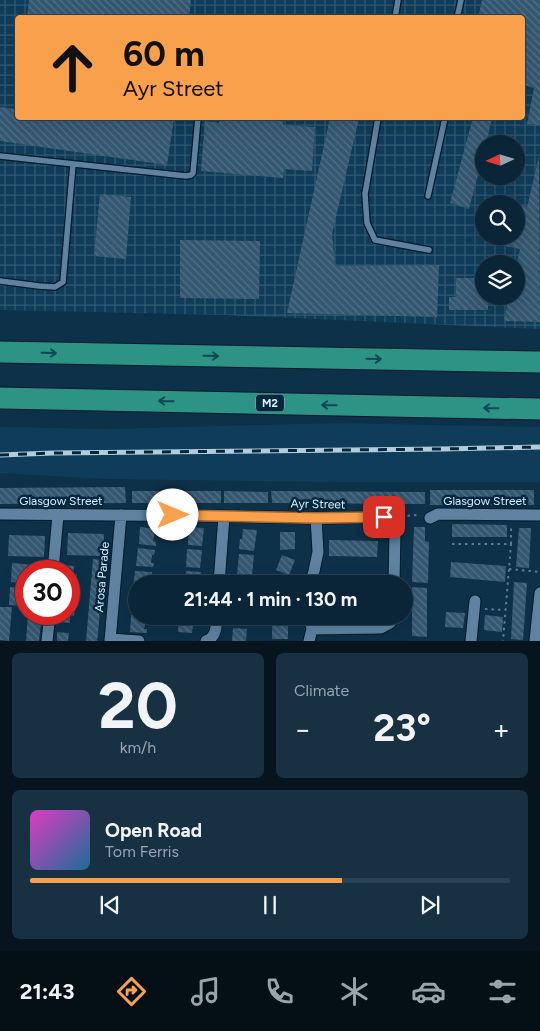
<!DOCTYPE html>
<meta charset="utf-8">
<style>
body{margin:0;font-family:Figtree,sans-serif;background:#183142;color:#f1f3f6;height:100vh;display:flex;flex-direction:column;font-size:19px;white-space:nowrap}
*{box-sizing:border-box;margin:0}
p{font-size:16px;color:#99a5ad}
.icon{flex:none;width:28px;height:28px;fill:none;stroke:currentColor;stroke-width:2;stroke-linecap:round;stroke-linejoin:round}
.map{position:relative;height:641px;overflow:hidden}
.panel{display:flex;flex-direction:column;gap:12px;padding:12px;background:#06141e;flex:1}
.panel>*{flex:none}
.top-card{position:absolute;left:15px;top:15px;width:510px;height:105px;border-radius:5px;box-shadow:0 5px 20px #0002,0 0 0 1px #2a4252;background:#f8a04b;color:#111;overflow:hidden}
.needle{width:32px;rotate:266deg}
.tools{position:absolute;left:475px;top:135px;display:grid;gap:10px}
.tools a{display:grid;place-items:center;width:50px;height:50px;border-radius:50%;background:#0a2537;box-shadow:0 5px 20px #0002,0 0 0 1px #2a4252;font-size:25px}
.speed{position:absolute;left:15px;top:560px;display:flex;gap:10px;font-size:25px;font-weight:700;text-align:center}
.speed>*{display:grid;place-content:center;width:65px;height:65px;border-radius:50%;background:#0a2537;box-shadow:0 5px 20px #0002,0 0 0 1px #2a4252;line-height:1}
.speed .limit{border:8px solid #d22;background:#fff;color:#111}
.pin{position:absolute;display:grid;place-items:center;width:42px;height:42px;color:#fff;margin:-21px;border-radius:10px;box-shadow:0 2px 8px #0006}
.me{position:absolute;width:55px;margin:-28px;rotate:90deg;stroke-linejoin:round;filter:drop-shadow(0 0 4px #0008)}
.turn{display:flex;align-items:center;gap:18px;height:105px;padding:0 25px;font-size:22px}
.turn .icon{width:65px;height:65px;stroke-width:2.5}
.turn b{display:block;font-size:35px;line-height:42px}
.big{font-size:38px;font-weight:700;line-height:1.1}
.panel .tile{flex:1;display:flex;flex-direction:column;justify-content:center;gap:8px;min-width:0;padding:0 18px;border-radius:8px;background:#183142}
.panel .dial{align-items:center;gap:0}
.dial b{font-size:65px;line-height:1}
.song{display:flex;align-items:center;gap:15px}
.cover{width:60px;height:60px;border-radius:8px;background:linear-gradient(135deg,hsl(310 70% 55%),hsl(200 70% 35%))}
.played{height:5px;border-radius:2px;background:linear-gradient(90deg,#f8a04b 65%,#2a4252 65%)}
.keys{display:flex;justify-content:space-around;direction:ltr}
.heat{display:flex;justify-content:space-between;align-items:center;font-size:28px;direction:ltr}
.panel .tiles{flex:1;display:grid;gap:12px;grid-template-columns:1fr 1fr}
.tile:last-child{grid-column:span 2}
.trip{position:absolute;left:128px;top:575px;width:285px;height:50px;border-radius:25px;background:#0a2537;box-shadow:0 5px 20px #0002,0 0 0 1px #2a4252;font-weight:700;line-height:50px;text-align:center}
.dock{display:flex;height:80px;justify-content:space-around;align-items:center;background:#040f16;color:#99a5ad}
.dock .icon{width:35px;height:35px}
.dock .active{color:#f8a04b}
.dock b{font-size:22px;color:#f1f3f6}
.map>svg:first-child{display:block}
.built{fill:#0f3d59}
.industrial{fill:url(#industrial-grid);fill-rule:evenodd}
.building{fill:url(#building-back-hatch)}
.lines{fill:none;stroke-linecap:round;stroke-linejoin:round}
.lane-casing{stroke:#00182a;stroke-width:8}
.street-casing{stroke:#00182a;stroke-width:13}
.highway-casing{stroke:#00182a;stroke-width:23}
.path{stroke:#5e7b90;stroke-width:2;stroke-dasharray:2.5 4;stroke-linecap:butt}
.lane{stroke:#5e829f;stroke-width:5.5}
.street{stroke:#5e829f;stroke-width:11}
.highway{stroke:#2d9385;stroke-width:21}
.rail-casing{stroke:#b4cbdc;stroke-width:5}
.rail{stroke:#02273e;stroke-width:3;stroke-dasharray:9;stroke-linecap:butt}
.oneway{stroke:#0f4753}
.route-casing{stroke:#a16831;stroke-width:12}
.route{stroke:#f8a04b;stroke-width:9}
.labels{text-anchor:middle;stroke-width:5;stroke-linejoin:round;paint-order:stroke}
.shield{fill:#02273e;stroke:#9ab3c4;stroke-width:1}
.shield-label{font-size:11px;font-weight:bold;fill:#dbeffe}
.street-label{font-size:12px;fill:#dbeffe;stroke:#02273e}
</style>
<div class="map">
<svg width="540" height="641" viewBox="0 0 540 641">
<defs>
<pattern id="industrial-grid" width="8" height="8" patternUnits="userSpaceOnUse" patternTransform="scale(1.25)"><rect width="8" height="8" fill="#0f3d59"/><path d="M0 4h8M4 0v8" fill="none" stroke="#315972"/></pattern>
<pattern id="building-back-hatch" width="6" height="6" patternUnits="userSpaceOnUse" patternTransform="scale(1.25)"><rect width="6" height="6" fill="#355872"/><path d="M-1 5l2 2M0 0l6 6M5-1l2 2" fill="none" stroke="#527087"/></pattern>
</defs>
<rect width="100%" height="100%" fill="#0d3149"/>
<path class="built" d="M335,423L540,427V482H335L106,479L0,473V427L109,429Z"/>
<path class="industrial" d="M0,0H540V329L225,315L0,310ZM18,18H522V118H18ZM484,144H516V176H484ZM484,204H516V236H484ZM484,264H516V296H484Z"/>
<path class="building" d="M29,0H191L189,18H27Z
M482,0H540V125L527,124L534,88L522,84V18H478Z
M16,89L18,90V118H174L167,165L0,141V107L14,109Z
M219,118H284L283,125L315,127L312,171L284,169L283,178L201,171L205,121L219,123Z
M330,118H359L332,234L335,266L439,265L437,317L287,313Z
M463,118H492L486,144H484V152L469,209L450,203L472,121Z
M539,157L540,322L504,321L509,296H516V266L520,249L505,246L507,236H516V204L527,207Z
M100,194L131,197L126,259L94,256Z
M180,240L260,241L259,299L180,298Z
M456,278H484V296H488V310H449V297H456Z
M125,487L126,503L0,504V488Z
M430,490H534V505H430Z
M132,491H176V503H132Z
M177,491H221V503H177Z
M224,491L268,492V503H224Z
M271,491L425,492V504L272,503Z
M452,524L507,525V537H452Z
M140,527L157,529V534H154V537L153,541L156,542V546L139,544Z
M189,527L204,528L202,546L188,545Z
M414,527H425V541L429,542L428,583L412,582Z
M519,528H531L529,568L516,567Z
M243,529L257,530L254,551L239,549L240,539H242Z
M280,532H295V549L280,550Z
M68,533L104,534L103,556L67,555Z
M9,535L45,536L44,557L8,556Z
M329,540L378,541L377,557L329,556Z
M138,548L155,550L154,555H152L151,563H154L153,567L136,566Z
M187,549L202,550L200,568L186,567Z
M239,554L254,555L252,576L237,574Z
M282,555L295,560L289,575L276,570Z
M93,559L104,560L98,634L97,641H86Z
M451,562L506,566L505,582L450,577Z
M12,563L35,565L34,571H26V583L11,582Z
M62,565L74,566L73,574H77L76,581H72V589L69,588V571H62Z
M135,571L152,572V578L149,577L148,584H136V588H133Z
M186,571L201,572L200,584H185Z
M237,578L252,580L251,584H236Z
M514,582L527,583L523,640L511,639Z
M10,587L26,588V606L9,605Z
M412,587L427,588V637L412,636Z
M133,593H136V610H131Z
M69,599L72,600L71,608H75L74,616L70,615V623L58,622L59,614H69Z
M0,607H12L9,641L0,640Z
M446,612L465,613L463,628L445,627Z
M28,614H42L39,641H26Z
M131,615H136V616H148V621H145V625L144,629H147V633L130,632Z
M485,615L503,617L502,632L484,630Z
M179,616H194L192,633L178,632Z
M233,616H248V625L233,623Z
M272,622H288V639H272Z
M233,628L247,629L246,641H232Z
M57,632L69,633L68,641H57Z"/>
<g class="lines">
<defs>
<path id="lane" d="M395,18L398,0
M457,18L461,0
M378,118L365,194L367,223L375,240L429,250
M0,156L186,176L191,175L193,173L198,118
M428,196L445,118
M0,281L39,286L55,287L63,282L73,164"/>
<path id="street" d="M0,514L224,516L316,518L384,517L393,522L395,530L394,584
M430,518L438,514L540,515
M53,571L58,515
M219,584L224,516
M310,584L314,571L318,552L316,518
M309,616L312,629L309,641
M312,629L381,628L390,623L393,616
M110,639L139,641
M47,641L50,614
M110,641L121,515
M206,641C217,637 216,626 217,616
M471,641L475,601
M535,641L540,593"/>
<path id="highway" d="M0,352L540,362
M0,398L540,409"/>
</defs>
<use href="#lane" class="lane-casing"/>
<use href="#street" class="street-casing"/>
<use href="#highway" class="highway-casing"/>
<path class="path" d="M401,516L419,515
M452,544H511L503,641
M511,544V526
M509,569L540,572
M485,609L505,610"/>
<use href="#lane" class="lane"/>
<use href="#street" class="street"/>
<use href="#highway" class="highway"/>
<defs>
<path id="rail" d="M0,455L53,453L442,449L540,447"/>
</defs>
<use href="#rail" class="rail-casing"/>
<use href="#rail" class="rail"/>
</g>
<defs><path id="oneway-shaft" d="M-6 0H5M1.5-3L5.5 0L1.5 3" fill="none" stroke-width="1.6" stroke-linecap="round" stroke-linejoin="round" transform="scale(1.25)"/></defs>
<g class="oneway">
<use href="#oneway-shaft" transform="translate(49 353) rotate(1)"/>
<use href="#oneway-shaft" transform="translate(211 356) rotate(1)"/>
<use href="#oneway-shaft" transform="translate(374 359) rotate(1)"/>
<use href="#oneway-shaft" transform="translate(166 401) rotate(-179)"/>
<use href="#oneway-shaft" transform="translate(329 405) rotate(-179)"/>
<use href="#oneway-shaft" transform="translate(491 408) rotate(-179)"/>
</g>
<g class="lines">
<defs>
<path id="route" d="M173,515L316,518L384,517"/>
</defs>
<use href="#route" class="route-casing"/>
<use href="#route" class="route"/>
</g>
<g class="labels">
<rect class="shield" x="256" y="394.5" width="28" height="17" rx="4"/>
<g class="shield-label">
<text x="270" y="407">M2</text>
</g>
<g class="street-label">
<text x="61" y="505">Glasgow Street</text>
<text x="485" y="505">Glasgow Street</text>
<text transform="translate(318 504) rotate(1)" y="4">Ayr Street</text>
<text transform="translate(102 577) rotate(-85)" y="4">Arosa Parade</text>
</g>
</g>
</svg>
<div class="tools">
<a><svg class="needle" viewBox="-14 -14 28 28"><path d="M0-13l5 13h-10z" fill="#e53935"/><path d="M0 13l5-13h-10z" fill="#99a5ad"/></svg></a>
<a><svg class="icon" aria-label="search" viewBox="0 0 24 24"><circle cx="10" cy="10" r="6"/><path d="M15 15l6 6"/></svg></a>
<a><svg class="icon" aria-label="layers" viewBox="0 0 24 24"><path d="M12 4l9 5-9 5-9-5zM3 14l9 5 9-5"/></svg></a>
</div>
<div class="speed"><div class="limit">30</div></div>
<div class="pin" style="left:384px;top:517px;background:#d93025"><svg class="icon" aria-label="arrive" viewBox="0 0 24 24"><path d="M6 21V4h12l-3 4 3 4H6"/></svg></div>
<svg class="me" style="left:173px;top:515px" viewBox="-20 -20 40 40"><circle r="19" fill="#fff"/><path d="M0-13L10 11 0 6-10 11z" fill="#f8a04b"/></svg>
<div class="trip">21:44 · 1 min · 130 m</div>
<div class="top-card">
<div class="turn"><svg class="icon" aria-label="ahead" viewBox="0 0 24 24"><path d="M12 20V5M6 11l6-6 6 6"/></svg><div><b>60 m</b>Ayr Street</div></div>
</div>
</div>
<section class="panel">
<div class="tiles">
<div class="tile dial"><b>20</b><p>km/h</p></div>
<div class="tile"><p>Climate</p>
<div class="heat"><a>−</a><b class="big">23°</b><a>+</a></div>
</div>
<div class="tile">
<div class="song"><i class="cover"></i><div><b>Open Road</b><p>Tom Ferris</p></div></div>
<div class="played"></div>
<div class="keys"><svg class="icon" aria-label="previous" viewBox="0 0 24 24"><path d="M18 5L8 12l10 7zM5 5v14"/></svg><svg class="icon" aria-label="pause" viewBox="0 0 24 24"><path d="M8 5v14M16 5v14"/></svg><svg class="icon" aria-label="next" viewBox="0 0 24 24"><path d="M6 5l10 7-10 7zM19 5v14"/></svg></div>
</div>
</div>
</section>
<nav class="dock">
<b>21:43</b>
<svg class="icon active" aria-label="directions" viewBox="0 0 24 24"><path d="M12 3l9 9-9 9-9-9zM9 14v-3h6M13 9l2 2-2 2"/></svg>
<svg class="icon" aria-label="music" viewBox="0 0 24 24"><path d="M9 18V5l10-2v13"/><circle cx="6" cy="18" r="3"/><circle cx="16" cy="16" r="3"/></svg>
<svg class="icon" aria-label="phone" viewBox="0 0 24 24"><path d="M5 4h4l2 5-3 2q2 4 5 5l2-3 5 2v4C11 20 4 13 5 4z"/></svg>
<svg class="icon" aria-label="climate" viewBox="0 0 24 24"><path d="M12 3v18M4 7l16 10M4 17L20 7"/></svg>
<svg class="icon" aria-label="car" viewBox="0 0 24 24"><path d="M5 17H2v-5l4-1 3-4h7l3 4 3 1v5h-3M9 17h6M6 11h13"/><circle cx="7" cy="17" r="2"/><circle cx="17" cy="17" r="2"/></svg>
<svg class="icon" aria-label="filters" viewBox="0 0 24 24"><path d="M4 7h16M4 17h16"/><circle cx="9" cy="7" r="2"/><circle cx="15" cy="17" r="2"/></svg>
</nav>
